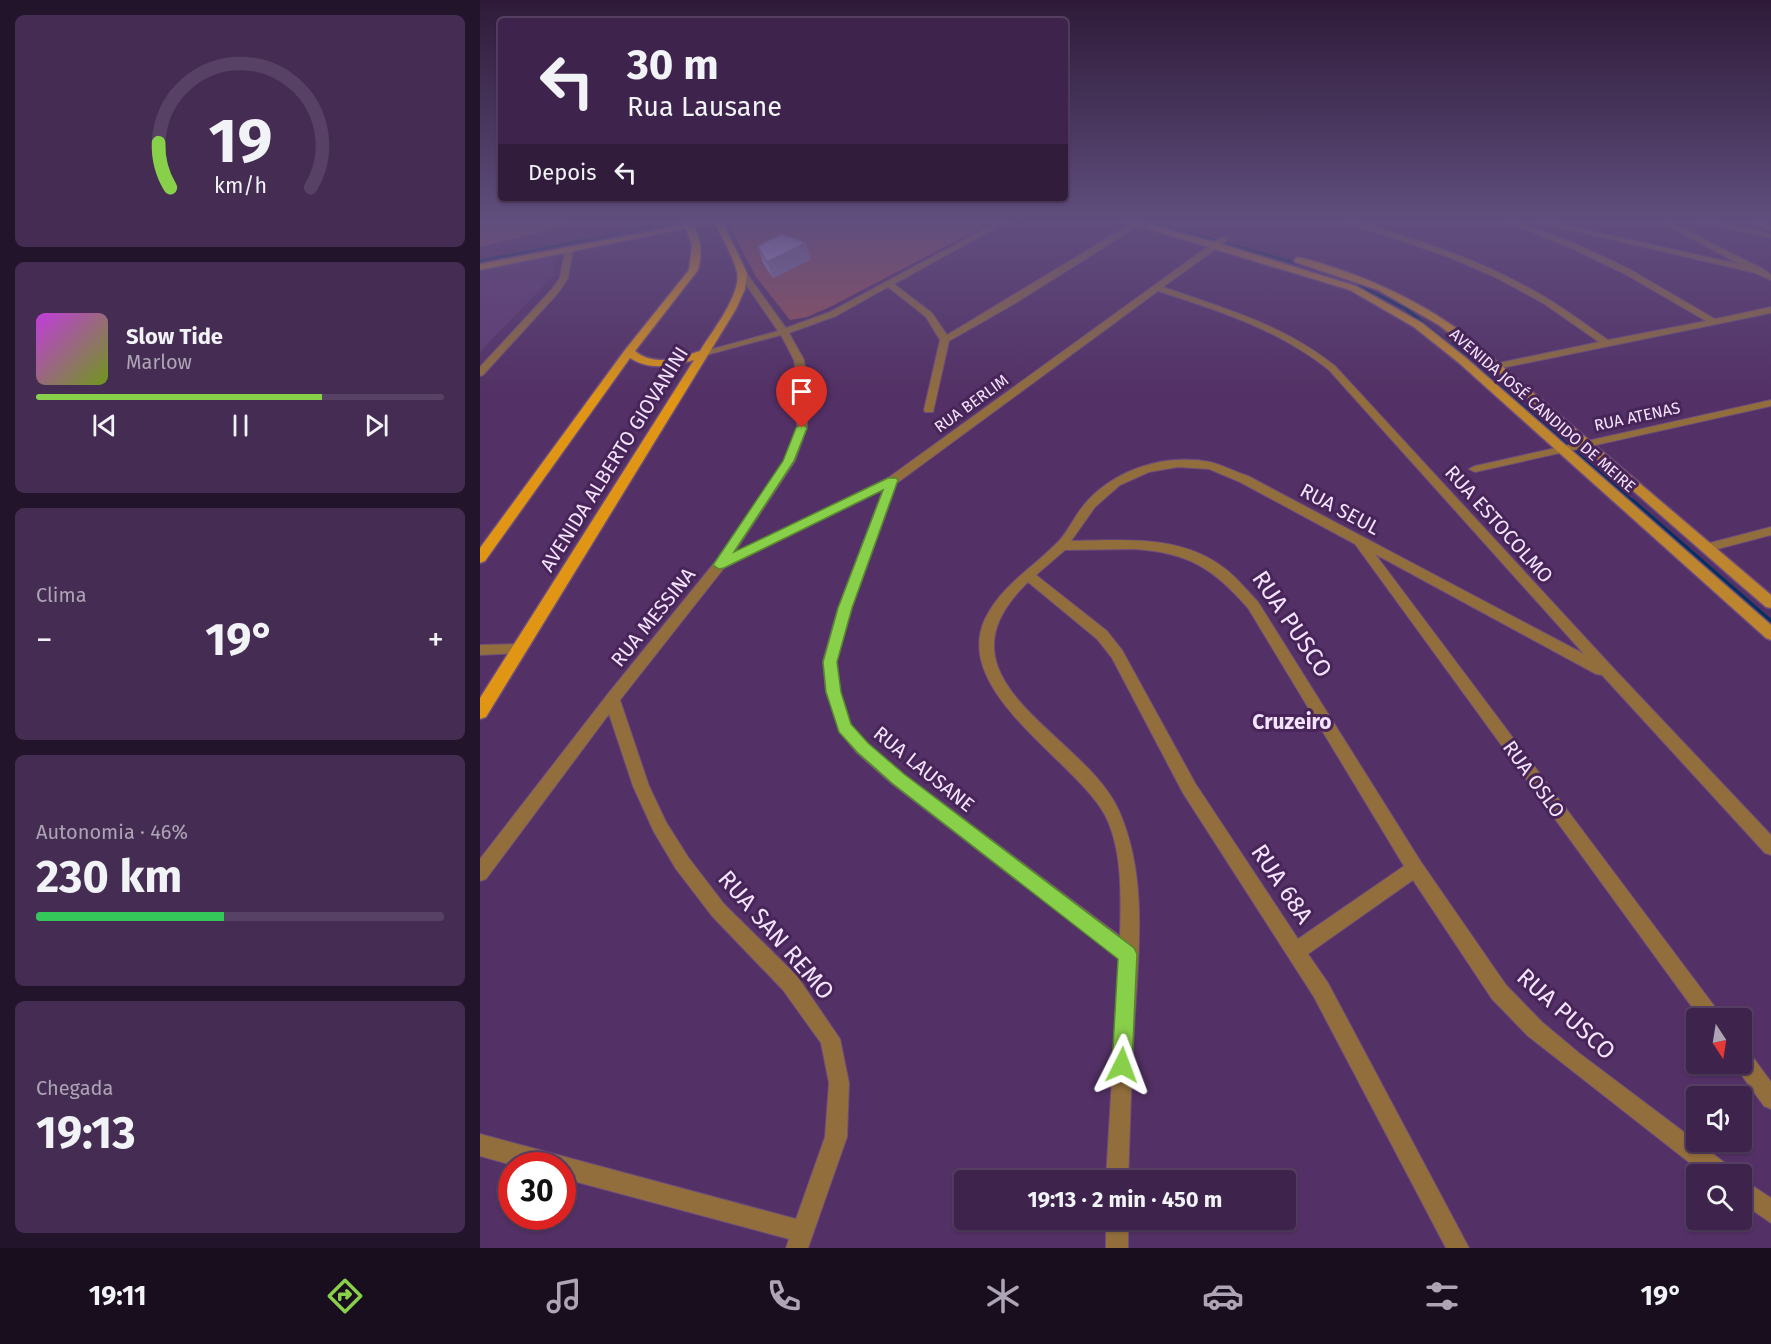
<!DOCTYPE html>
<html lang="pt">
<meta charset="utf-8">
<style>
body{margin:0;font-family:"Fira Sans",sans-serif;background:#452c53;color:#f1f3f6;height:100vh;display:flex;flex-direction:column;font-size:22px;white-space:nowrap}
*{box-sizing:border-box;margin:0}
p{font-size:20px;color:#ada4b5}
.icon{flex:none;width:33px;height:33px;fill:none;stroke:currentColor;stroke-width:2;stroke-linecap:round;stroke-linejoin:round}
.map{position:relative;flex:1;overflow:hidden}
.details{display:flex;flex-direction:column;gap:15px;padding:15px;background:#22142a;width:480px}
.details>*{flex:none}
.banner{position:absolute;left:18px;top:18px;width:570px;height:183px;border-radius:6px;box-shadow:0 2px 4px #0004,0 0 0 2px #574164;background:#3e244c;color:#f1f3f6;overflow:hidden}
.needle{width:39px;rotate:168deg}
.controls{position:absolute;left:1206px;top:1008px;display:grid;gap:12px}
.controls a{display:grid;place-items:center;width:66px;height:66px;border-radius:6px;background:#3e244c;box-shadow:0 2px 4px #0004,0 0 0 2px #574164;font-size:30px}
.speed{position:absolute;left:18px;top:1152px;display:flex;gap:12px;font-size:30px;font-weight:700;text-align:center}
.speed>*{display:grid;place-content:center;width:78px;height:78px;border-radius:50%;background:#3e244c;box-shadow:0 2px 4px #0004,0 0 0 2px #574164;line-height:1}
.speed .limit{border:9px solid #d22;background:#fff;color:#111}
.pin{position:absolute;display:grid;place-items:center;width:51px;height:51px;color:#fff;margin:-62px -26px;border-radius:50% 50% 50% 0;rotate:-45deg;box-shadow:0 0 6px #0007}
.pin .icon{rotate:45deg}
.me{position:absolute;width:66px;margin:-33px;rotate:3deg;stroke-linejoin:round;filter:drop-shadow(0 0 4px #0008)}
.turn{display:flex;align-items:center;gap:21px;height:126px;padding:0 30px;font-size:27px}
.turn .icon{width:78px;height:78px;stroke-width:2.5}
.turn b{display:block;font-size:42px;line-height:51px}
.then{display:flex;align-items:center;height:57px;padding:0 30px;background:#0003;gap:12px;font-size:22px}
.big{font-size:45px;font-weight:700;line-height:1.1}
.details .widget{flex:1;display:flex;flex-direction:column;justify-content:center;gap:9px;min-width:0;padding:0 21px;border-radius:9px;background:#452c53}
.details .dial{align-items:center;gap:0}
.dial svg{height:156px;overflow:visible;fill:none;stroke:#574164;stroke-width:7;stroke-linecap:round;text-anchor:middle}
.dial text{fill:#f1f3f6;stroke:none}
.song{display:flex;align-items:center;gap:18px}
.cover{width:72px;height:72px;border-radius:9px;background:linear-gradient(135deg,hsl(290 70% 55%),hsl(80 70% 35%))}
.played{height:6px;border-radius:3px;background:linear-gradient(90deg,#88cf4a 70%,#574164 70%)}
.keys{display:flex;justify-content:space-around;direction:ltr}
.heat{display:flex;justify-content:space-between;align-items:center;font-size:33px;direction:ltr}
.charge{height:9px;border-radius:4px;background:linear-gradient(90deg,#34c759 46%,#574164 0)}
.trip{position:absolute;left:474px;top:1170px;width:342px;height:60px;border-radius:6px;background:#3e244c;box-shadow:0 2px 4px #0004,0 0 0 2px #574164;font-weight:700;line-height:60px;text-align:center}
.menu{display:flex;height:96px;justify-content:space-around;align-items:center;background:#190e1e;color:#ada4b5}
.menu .icon{width:42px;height:42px}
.menu .selected{color:#88cf4a}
.menu b{font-size:27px;color:#f1f3f6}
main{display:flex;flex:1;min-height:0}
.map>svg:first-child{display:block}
.built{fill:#603974}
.green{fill:#97535b}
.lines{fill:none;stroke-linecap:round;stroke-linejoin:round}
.stream-far2{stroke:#02315f;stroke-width:3}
.stream-far1{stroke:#02315f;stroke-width:4}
.stream{stroke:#02315f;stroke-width:5}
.street-casing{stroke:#6d4d7d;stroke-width:2}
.secondary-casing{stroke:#6d4d7d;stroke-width:3}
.primary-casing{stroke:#6d4d7d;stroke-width:3}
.street{fill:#926e3d;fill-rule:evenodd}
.secondary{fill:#be852f;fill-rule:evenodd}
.primary{fill:#e09614;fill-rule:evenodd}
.wall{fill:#a59ad4}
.shaded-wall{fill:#867dac}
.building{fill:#c0b3f6;stroke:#867dac;stroke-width:1.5}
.route{fill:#88cf4a;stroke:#588730;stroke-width:1.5}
.labels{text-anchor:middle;stroke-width:6;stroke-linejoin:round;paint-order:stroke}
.far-street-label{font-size:16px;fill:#f3e3fc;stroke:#482559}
.street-label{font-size:20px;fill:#f3e3fc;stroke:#482559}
.neighbourhood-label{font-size:21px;font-weight:bold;fill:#f3e3fc;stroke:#482559}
.near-street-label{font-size:24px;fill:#f3e3fc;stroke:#482559}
</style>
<main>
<section class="details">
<div class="widget dial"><svg viewBox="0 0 100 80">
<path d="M14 69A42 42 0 1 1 86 69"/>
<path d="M14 69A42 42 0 0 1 8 46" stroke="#88cf4a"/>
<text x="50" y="56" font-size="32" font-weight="700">19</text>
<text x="50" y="72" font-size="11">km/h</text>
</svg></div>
<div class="widget">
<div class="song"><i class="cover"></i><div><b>Slow Tide</b><p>Marlow</p></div></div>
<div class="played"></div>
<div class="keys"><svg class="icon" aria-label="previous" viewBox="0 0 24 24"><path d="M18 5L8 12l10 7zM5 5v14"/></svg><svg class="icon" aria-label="pause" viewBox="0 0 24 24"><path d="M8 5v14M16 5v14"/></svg><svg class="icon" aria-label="next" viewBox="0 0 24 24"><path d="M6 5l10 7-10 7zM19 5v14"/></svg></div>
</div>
<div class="widget"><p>Clima</p>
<div class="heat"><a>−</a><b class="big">19°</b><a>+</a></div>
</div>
<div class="widget"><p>Autonomia · 46%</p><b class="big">230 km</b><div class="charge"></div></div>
<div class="widget"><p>Chegada</p><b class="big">19:13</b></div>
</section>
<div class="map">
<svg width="1291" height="1248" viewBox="0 0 1291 1248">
<rect width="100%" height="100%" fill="#533065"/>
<path class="built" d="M72,254L74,275L0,352V268Z"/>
<path class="green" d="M0,221H93L95,224L0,247Z
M260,221H514L352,306L327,317L310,320L276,277L248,223Z"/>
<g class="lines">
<path class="stream-far2" d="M667,221L827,266
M0,261L186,224
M864,278L926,309L973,347"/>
<path class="stream-far1" d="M971,345L1154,503"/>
<path class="stream" d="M1152,501L1291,622"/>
<defs>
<path id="street" d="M519,221H528L414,284L452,313L467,335L654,222L661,224L534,304L469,341L453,412H445L444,410L460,340L446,317L408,287L356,316L309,333L324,360L328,388L327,428L315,461L254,553L408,478L741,237H747V241L683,287C744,308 804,325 855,366L1136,671L1291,835V855L1285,853L1122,675L1116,674L895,554L1238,1011L1240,1018H1220L875,544L760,482L729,469L698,467L669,472L640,485L615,507L591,541C640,540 695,535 737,563C753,573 765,588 778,602L941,862L1026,985L1062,1022L1099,1053L1249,1166L1252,1174H1224L1048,1036L1012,999L933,880L828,954L848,983L989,1248H966L834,997L703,793L632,658L617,639L548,582C445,681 605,733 639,811C669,879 658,958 654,1030C651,1080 650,1130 648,1180H626L639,959L412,784L377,753L360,732L346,692L343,661L358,608L403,490L244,568L140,700L169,786L186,822L208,857L244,904L317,976L360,1039L369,1083L367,1137L328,1248H306L309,1239L82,1178V1166H35L0,1156V1134L316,1219L345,1137L349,1083L341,1043L303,990L232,916L196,869L174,832L153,786L129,714L6,879L0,881V859L127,695L235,562L304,461L317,428L318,388L314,360L301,335L223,356L218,353L298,331L258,273L259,271H265L306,328L350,312ZM678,291C739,311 798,329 849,370L1104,654L768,476C755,472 743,465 730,462C682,453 629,471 600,510C592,521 586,535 576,544C551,569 521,586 505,619C471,692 596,761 625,815C643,850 641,898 640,936L424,774L387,743L371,725L360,692L357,661L372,608L417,483ZM655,549C709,553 733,568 768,608L924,866L818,939L715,783L642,650L627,631L556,575L585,550Z
M862,221H874C933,238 993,257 1047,287C1076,302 1102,322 1128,340L1226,321L1145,274L1093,249L1025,221H1035L1099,245L1151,270L1235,319L1291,307V313L1017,369L1014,368V364L1119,342L1063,303L1015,277L966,256Z
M1052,221H1066L1259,264L1179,221H1188L1285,270L1291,275V280L1275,273Z
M1215,221H1229L1291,234V238Z
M1271,221H1281L1291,226V231Z
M89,248L93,250L88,278L78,293L3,375L0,376V367L72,289L80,278L85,250Z
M1291,400V406L995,472L989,469L995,466Z
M1291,527V535L1226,552L1220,548L1222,545Z
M38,644L43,645L45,649L43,653L0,655V645Z
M1262,1049L1269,1052L1291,1082V1109L1284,1106L1255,1066L1254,1064H1262Z
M1262,1179L1291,1198V1223L1262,1203Z
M626,1220H648V1248H626Z"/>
<path id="secondary" d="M226,221H242L0,270V264Z
M642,221H655L738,243L876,286L942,323L986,358L1291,625V640L1286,638L978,362L934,327L870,290Z
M818,257C879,273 932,296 983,333L1291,595V608L1286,607L1257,582L1010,365L959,325L898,290L815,262L814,260Z"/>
<path id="primary" d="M203,221H211C221,237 223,252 218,270L155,351C175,367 198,358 220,351C231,333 262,294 257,272C253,255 241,237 234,221H242L267,273L265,289L256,309L6,717L0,719V698L214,360C193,366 170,371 150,358L5,561L0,563V548L145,350L209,270L212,245Z"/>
</defs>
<use href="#street" class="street-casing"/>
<use href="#secondary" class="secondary-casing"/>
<use href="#primary" class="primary-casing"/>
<use href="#street" class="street"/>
<use href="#secondary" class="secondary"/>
<use href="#primary" class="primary"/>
</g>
<path class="wall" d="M326,243L330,260L293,278L283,263L278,246Z"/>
<path class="shaded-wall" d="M326,243L330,260L293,278L287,262Z"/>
<path class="building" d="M301,234L326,243L287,262L278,246Z"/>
<linearGradient id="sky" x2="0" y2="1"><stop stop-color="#2e1a38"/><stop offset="0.56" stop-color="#604e7e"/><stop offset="1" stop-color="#604e7e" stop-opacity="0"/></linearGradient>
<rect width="1291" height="396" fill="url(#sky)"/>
<path class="route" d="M322,424L327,428L314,461L254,552L408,478H416L418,480L372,608L357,662L361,692L371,724L388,743L424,774L654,948L657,954L652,1065L649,1072L642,1075L635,1072L632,1065L638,959L413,784L377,752L359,732L346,692L343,662L358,608L403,490L244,568L239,569L233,565L303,461L316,428Z"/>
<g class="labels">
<g class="far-street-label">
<text transform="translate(491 403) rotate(-36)" y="6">RUA BERLIM</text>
<text transform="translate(1063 410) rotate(41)" y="6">AVENIDA JOSÉ CANDIDO DE MEIRE</text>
<text transform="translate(1157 416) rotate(-12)" y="6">RUA ATENAS</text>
</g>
<g class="street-label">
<text transform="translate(134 459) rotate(-58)" y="7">AVENIDA ALBERTO GIOVANINI</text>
<text transform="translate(860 509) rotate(28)" y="7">RUA SEUL</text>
<text transform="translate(1019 524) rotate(48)" y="7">RUA ESTOCOLMO</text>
<text transform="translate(173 617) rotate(-51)" y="7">RUA MESSINA</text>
<text transform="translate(444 769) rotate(39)" y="7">RUA LAUSANE</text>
<text transform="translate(1054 779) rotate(54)" y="7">RUA OSLO</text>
</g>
<g class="neighbourhood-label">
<text x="812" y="729">Cruzeiro</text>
</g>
<g class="near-street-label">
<text transform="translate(812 624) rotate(56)" y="8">RUA PUSCO</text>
<text transform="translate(802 884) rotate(56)" y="8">RUA 68A</text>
<text transform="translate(296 935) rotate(49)" y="8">RUA SAN REMO</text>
<text transform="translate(1086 1014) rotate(42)" y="8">RUA PUSCO</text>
</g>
</g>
</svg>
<div class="controls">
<a><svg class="needle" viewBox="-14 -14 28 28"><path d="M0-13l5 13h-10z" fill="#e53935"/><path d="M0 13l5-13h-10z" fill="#ada4b5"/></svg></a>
<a><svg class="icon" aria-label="sound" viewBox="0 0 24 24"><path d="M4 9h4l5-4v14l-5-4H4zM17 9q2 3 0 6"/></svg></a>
<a><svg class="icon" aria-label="search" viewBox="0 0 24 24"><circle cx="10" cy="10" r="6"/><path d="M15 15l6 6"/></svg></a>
</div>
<div class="speed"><div class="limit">30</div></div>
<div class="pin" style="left:322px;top:428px;background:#d93025"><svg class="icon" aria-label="arrive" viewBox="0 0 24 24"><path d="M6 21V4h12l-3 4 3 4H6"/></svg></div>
<svg class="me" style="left:642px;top:1065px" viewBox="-20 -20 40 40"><path d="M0-17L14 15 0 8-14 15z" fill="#88cf4a" stroke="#fff" stroke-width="4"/></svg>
<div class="trip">19:13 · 2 min · 450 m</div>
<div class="banner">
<div class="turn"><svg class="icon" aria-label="left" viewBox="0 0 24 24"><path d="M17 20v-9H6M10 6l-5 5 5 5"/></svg><div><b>30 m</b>Rua Lausane</div></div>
<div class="then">Depois<svg class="icon" aria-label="left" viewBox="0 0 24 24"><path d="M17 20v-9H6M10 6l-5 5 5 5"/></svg></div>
</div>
</div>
</main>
<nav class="menu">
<b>19:11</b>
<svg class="icon selected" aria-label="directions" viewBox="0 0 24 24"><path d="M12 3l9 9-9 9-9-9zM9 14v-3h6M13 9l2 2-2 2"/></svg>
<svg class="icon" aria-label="music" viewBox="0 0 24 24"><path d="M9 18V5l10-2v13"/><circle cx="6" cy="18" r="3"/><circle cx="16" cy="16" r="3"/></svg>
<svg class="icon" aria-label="phone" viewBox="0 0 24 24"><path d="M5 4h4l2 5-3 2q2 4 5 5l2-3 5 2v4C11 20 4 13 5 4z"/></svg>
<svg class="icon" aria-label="climate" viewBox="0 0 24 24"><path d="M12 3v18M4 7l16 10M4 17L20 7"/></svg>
<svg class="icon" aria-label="car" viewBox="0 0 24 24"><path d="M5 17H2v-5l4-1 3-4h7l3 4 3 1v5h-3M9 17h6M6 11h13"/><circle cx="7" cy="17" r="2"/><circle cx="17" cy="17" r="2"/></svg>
<svg class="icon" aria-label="filters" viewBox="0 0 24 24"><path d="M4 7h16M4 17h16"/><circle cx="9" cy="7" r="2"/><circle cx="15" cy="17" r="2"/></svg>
<b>19°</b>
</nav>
